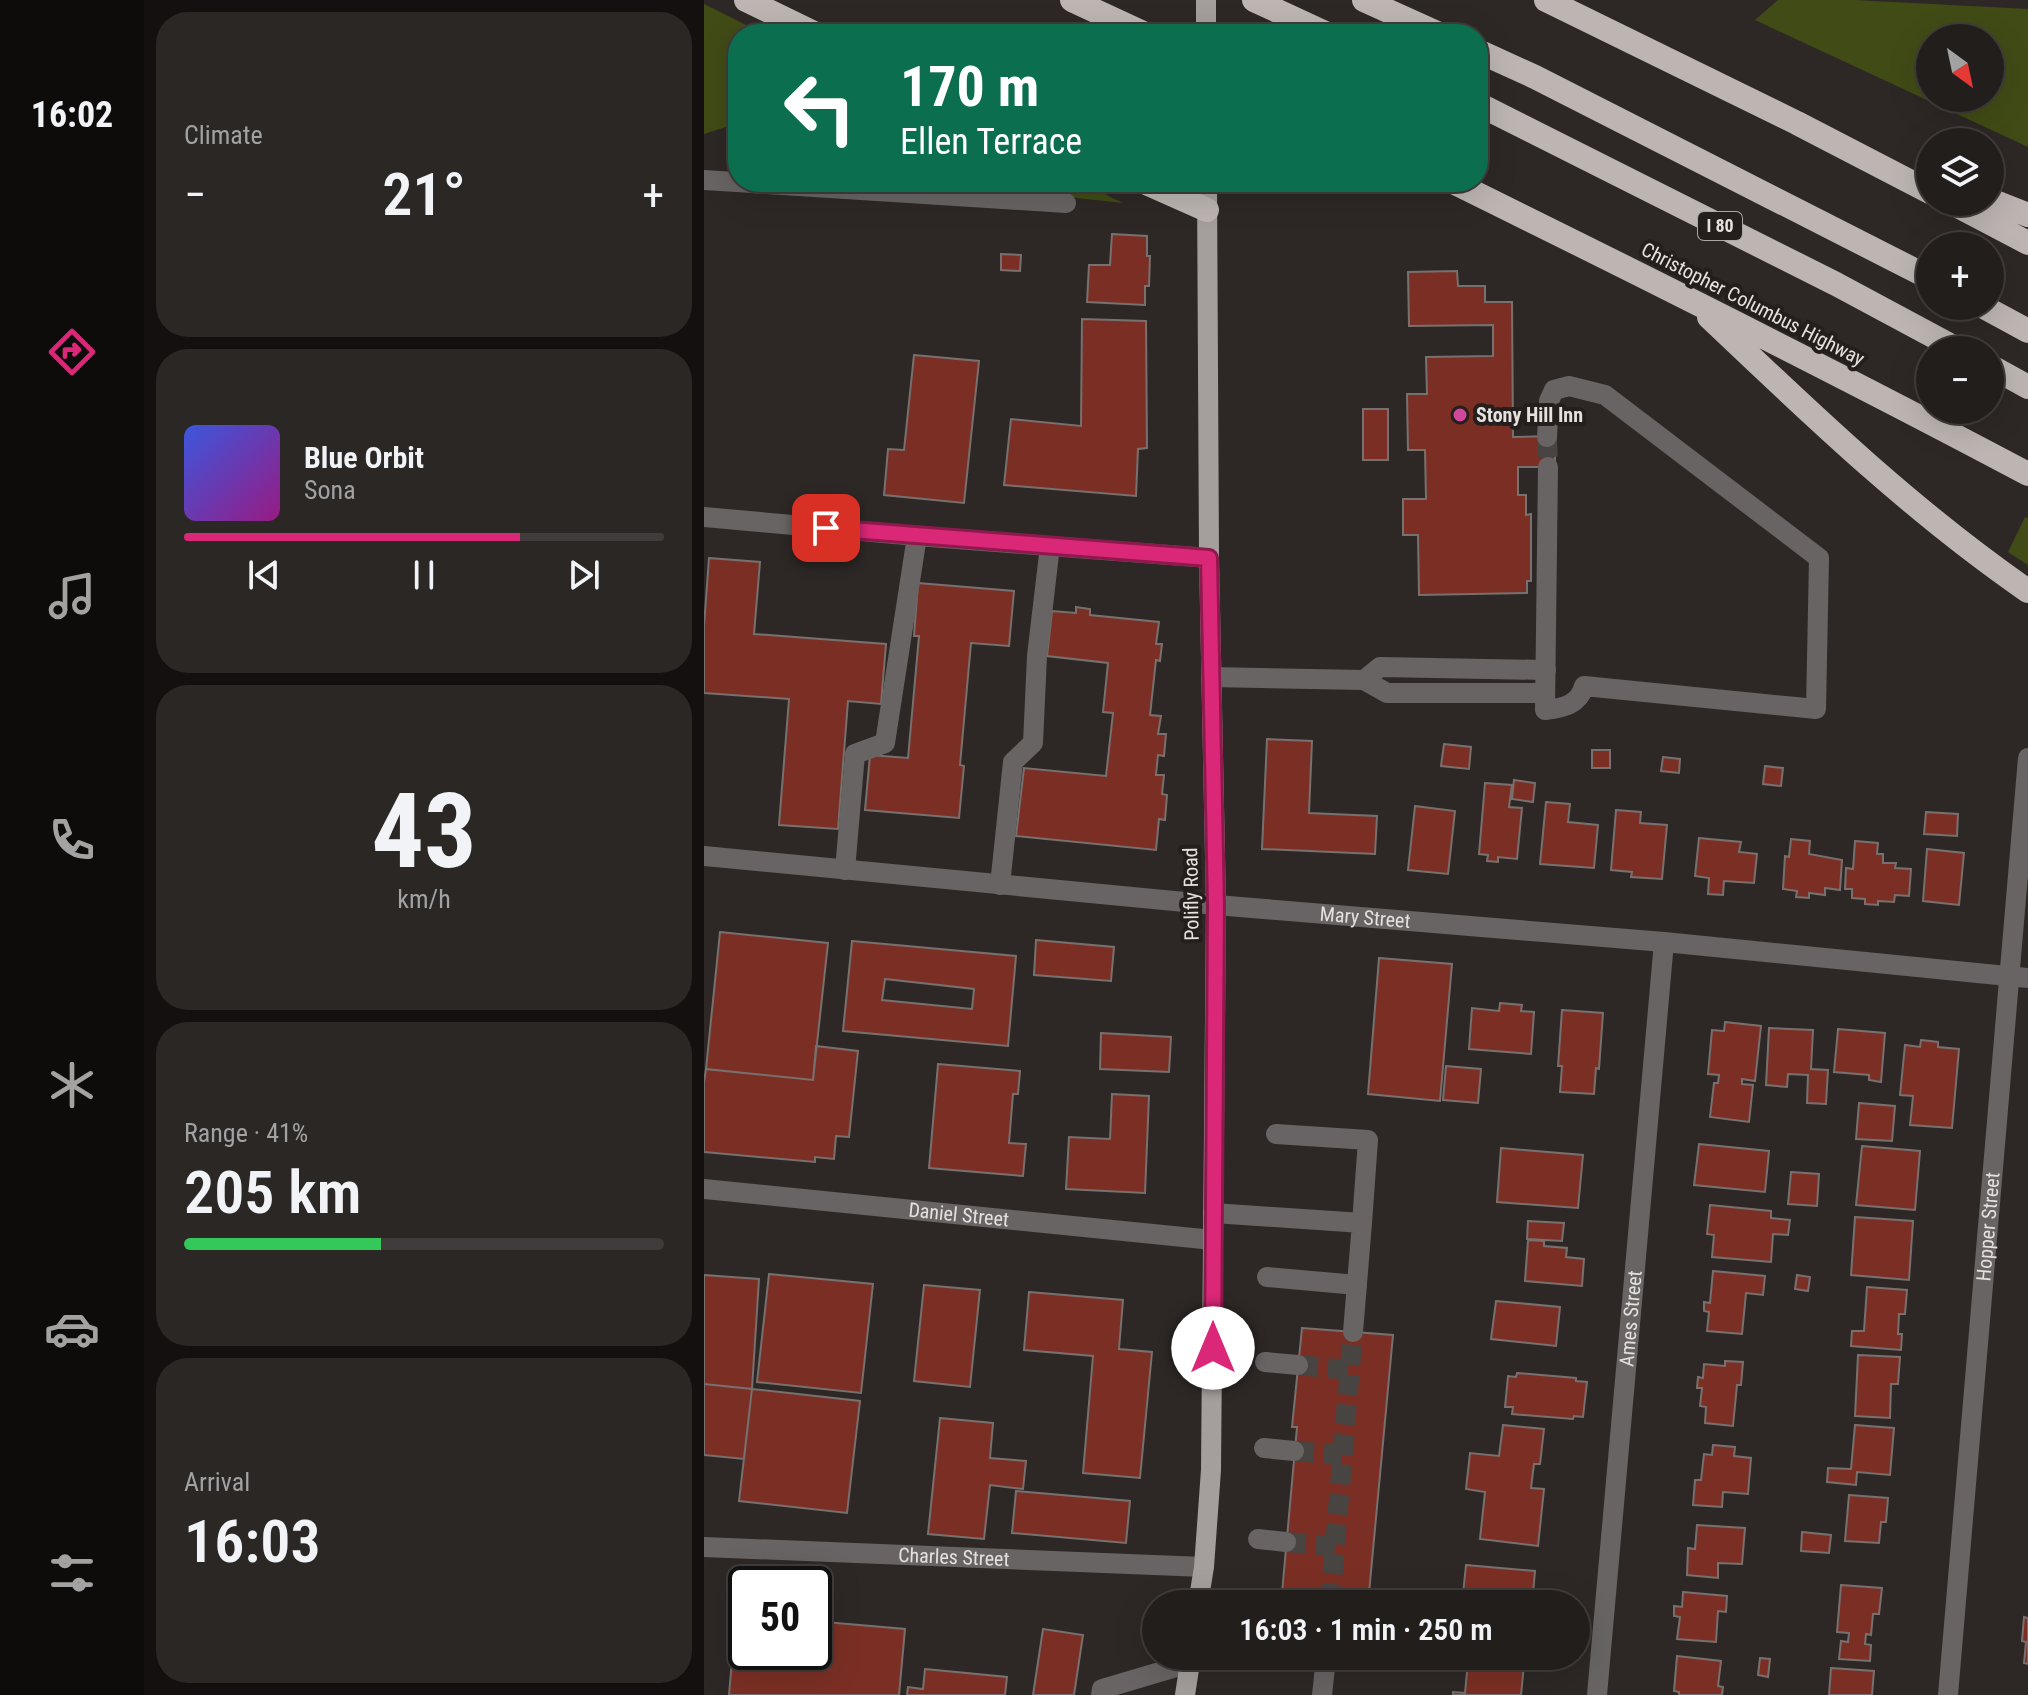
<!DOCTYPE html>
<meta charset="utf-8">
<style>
body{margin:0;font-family:"Roboto Condensed",sans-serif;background:#2a2725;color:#f1f3f6;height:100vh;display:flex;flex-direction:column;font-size:30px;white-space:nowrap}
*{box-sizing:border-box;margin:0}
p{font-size:26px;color:#a2a2a3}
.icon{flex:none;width:44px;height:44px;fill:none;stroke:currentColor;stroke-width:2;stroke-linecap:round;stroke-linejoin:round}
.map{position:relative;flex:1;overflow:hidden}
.drawer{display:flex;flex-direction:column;gap:12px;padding:12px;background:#13100f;width:560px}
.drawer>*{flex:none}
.top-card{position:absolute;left:24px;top:24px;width:760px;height:168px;border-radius:32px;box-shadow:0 8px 32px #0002,0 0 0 2px #3f3c3b;background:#0b6e4f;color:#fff;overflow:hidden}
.needle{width:52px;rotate:147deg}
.buttons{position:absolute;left:1212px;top:24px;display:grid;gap:16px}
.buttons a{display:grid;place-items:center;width:88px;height:88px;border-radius:50%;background:#221e1c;box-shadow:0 8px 32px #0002,0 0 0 2px #3f3c3b;font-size:40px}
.speed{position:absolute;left:24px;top:1566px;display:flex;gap:16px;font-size:40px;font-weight:700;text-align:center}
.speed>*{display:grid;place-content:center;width:104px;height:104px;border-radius:50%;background:#221e1c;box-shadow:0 8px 32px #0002,0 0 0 2px #3f3c3b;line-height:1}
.speed .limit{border:4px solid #111;border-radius:12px;background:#fff;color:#111}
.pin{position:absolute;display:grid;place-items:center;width:68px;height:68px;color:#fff;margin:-34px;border-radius:16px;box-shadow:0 4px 12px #0006}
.me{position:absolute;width:88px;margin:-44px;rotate:0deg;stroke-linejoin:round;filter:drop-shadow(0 0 6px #0008)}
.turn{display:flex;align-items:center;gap:28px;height:168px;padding:0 40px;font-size:36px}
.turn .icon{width:104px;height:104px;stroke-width:2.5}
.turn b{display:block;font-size:56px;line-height:68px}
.big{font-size:60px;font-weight:600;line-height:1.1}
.drawer .card{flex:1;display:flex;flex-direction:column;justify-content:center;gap:12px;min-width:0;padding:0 28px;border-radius:32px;background:#2a2725}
.drawer .dial{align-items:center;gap:0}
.dial b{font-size:104px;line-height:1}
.song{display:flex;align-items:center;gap:24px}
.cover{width:96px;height:96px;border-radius:12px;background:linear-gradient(135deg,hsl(230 70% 55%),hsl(310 70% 35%))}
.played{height:8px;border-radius:4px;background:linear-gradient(90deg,#db2777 70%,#3f3c3b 70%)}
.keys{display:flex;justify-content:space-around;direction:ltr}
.heat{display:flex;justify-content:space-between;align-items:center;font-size:44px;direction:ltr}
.charge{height:12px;border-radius:6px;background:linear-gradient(90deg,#34c759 41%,#3f3c3b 0)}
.trip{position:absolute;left:438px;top:1590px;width:448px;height:80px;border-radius:40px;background:#221e1c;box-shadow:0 8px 32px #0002,0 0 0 2px #3f3c3b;font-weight:600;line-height:80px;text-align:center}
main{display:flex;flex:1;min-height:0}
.dock{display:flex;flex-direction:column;width:144px;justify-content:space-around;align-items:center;background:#0e0c0b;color:#a2a2a3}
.dock .icon{width:56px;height:56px}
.dock .active{color:#db2777}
.dock b{font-size:36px;color:#f1f3f6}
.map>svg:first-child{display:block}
.green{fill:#414b16;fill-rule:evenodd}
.building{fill:#7b2f24;stroke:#77706f;stroke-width:2;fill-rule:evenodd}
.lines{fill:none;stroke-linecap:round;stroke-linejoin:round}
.minor-tunnel{stroke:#484441;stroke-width:20;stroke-dasharray:20 10;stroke-linecap:butt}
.minor{stroke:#676463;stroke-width:20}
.major{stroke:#a49e9c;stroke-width:20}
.highway{stroke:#bcb5b2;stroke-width:24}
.route-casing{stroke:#8e194d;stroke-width:20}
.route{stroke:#db2777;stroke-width:14}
.hotel-dot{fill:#d1479c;stroke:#241f1c;stroke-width:3}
.labels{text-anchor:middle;stroke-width:8;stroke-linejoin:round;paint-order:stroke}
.shield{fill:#241f1c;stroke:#aaa7a4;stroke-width:2}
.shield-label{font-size:18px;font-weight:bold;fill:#e4e1df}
.street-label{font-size:20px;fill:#e4e1df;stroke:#241f1c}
.poi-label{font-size:20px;font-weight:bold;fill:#e4e1df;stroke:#241f1c;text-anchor:start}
</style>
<main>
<nav class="dock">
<b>16:02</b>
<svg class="icon active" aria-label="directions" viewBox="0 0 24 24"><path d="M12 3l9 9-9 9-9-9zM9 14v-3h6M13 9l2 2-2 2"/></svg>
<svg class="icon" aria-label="music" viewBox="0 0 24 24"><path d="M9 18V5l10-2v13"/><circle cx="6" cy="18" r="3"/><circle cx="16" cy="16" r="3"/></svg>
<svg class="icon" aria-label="phone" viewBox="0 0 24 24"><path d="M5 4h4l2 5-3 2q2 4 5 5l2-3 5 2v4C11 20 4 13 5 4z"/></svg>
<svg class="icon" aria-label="climate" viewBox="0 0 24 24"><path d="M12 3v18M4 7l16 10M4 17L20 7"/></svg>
<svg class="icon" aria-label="car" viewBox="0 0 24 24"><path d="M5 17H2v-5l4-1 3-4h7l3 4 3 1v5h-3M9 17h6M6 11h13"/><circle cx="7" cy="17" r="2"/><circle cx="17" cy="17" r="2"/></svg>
<svg class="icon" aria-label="filters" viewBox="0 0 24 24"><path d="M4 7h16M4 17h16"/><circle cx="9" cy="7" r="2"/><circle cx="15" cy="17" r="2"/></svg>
</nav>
<section class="drawer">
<div class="card"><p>Climate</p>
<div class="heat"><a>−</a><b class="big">21°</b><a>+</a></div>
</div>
<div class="card">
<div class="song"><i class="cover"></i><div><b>Blue Orbit</b><p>Sona</p></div></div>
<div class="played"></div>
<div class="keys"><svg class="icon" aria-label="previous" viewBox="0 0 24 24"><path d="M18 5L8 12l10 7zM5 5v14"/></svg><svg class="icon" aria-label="pause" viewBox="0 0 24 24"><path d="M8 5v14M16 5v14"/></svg><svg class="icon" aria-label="next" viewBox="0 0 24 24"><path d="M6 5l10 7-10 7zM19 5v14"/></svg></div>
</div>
<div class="card dial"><b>43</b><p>km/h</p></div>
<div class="card"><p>Range · 41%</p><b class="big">205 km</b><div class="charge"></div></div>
<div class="card"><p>Arrival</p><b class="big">16:03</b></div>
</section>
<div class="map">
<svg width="1324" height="1695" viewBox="0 0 1324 1695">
<rect width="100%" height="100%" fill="#2d2825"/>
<path class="green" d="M1074,0H1151L1324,9V147L1051,20ZM1226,38H1286V98H1226Z
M0,4L60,34H34V130L22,127L0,134Z
M230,182H376L419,203L234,183Z
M1321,517L1324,518V565L1304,552Z"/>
<path class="building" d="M408,234L443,236V256H446L445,286H441V305L383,302L385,265H406Z
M297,254L317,255L316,271L297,270Z
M753,271L754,286H781V302H808L809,437L851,436V467H814V495H822V515L827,514V581H823V593L715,595L714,535H699V499H722L721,450H704L703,394H723L722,357L789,356V325L705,326L704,272Z
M378,319L442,321L443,448L434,449L432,496L300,485L307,419L377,426Z
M210,355L275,361L260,503L180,495L184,449L200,450Z
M659,409H684V460H659Z
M5,558L56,562L50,634L182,644L177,704L144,701L134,829L75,825L85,699L0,693V626Z
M214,583L310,591L305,646L267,643L256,765L260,766L255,818L161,810L166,755L204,758L215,636H210Z
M372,607L386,609V615L455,622L452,644H458L456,661L452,660L446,715L457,716L454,734H462L460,756L454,755L452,775H460L458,794L463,795L461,820L455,819L452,850L312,836L320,768L402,776L409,713L399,712L404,663L343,656L348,611L372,613Z
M563,739L608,741L605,813L673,816L671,854L558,849Z
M740,744L767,747L765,769L737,766Z
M888,750H906V768H888Z
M959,757L976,759L975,773L957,771Z
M1061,766L1079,768L1077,786L1059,784Z
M810,780L831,783L829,802L808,799Z
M781,783L808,785L805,807L818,808L813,859L794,857V862L783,861L784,855L775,854Z
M842,802L866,804L864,822L894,825L890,868L836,864Z
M711,806L751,811L744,874L704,870Z
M912,810L937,812L936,823L963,825L958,879L927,877L928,872L907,870Z
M1222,812L1254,814L1253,836L1220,834Z
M995,838L1037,842L1035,852L1053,854L1050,883L1020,881L1019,895L1004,894L1005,878L991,876Z
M1087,839L1106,841L1105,854L1138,860L1136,890L1121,888V895L1105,893V898L1092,897L1093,891L1079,889L1081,856L1085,857Z
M1151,841L1174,843L1173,854H1179V863H1192L1191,868L1207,869L1205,896L1191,895L1190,902L1174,901V905L1161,904V899L1148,898V889H1141L1142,868L1149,869Z
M1223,849L1260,853L1255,905L1219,901Z
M16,932L124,943L109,1080L2,1069Z
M332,940L410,947L407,981L330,975Z
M148,941L312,956L304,1046L139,1031ZM181,979L270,989L268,1009L178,1000Z
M675,958L748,964L736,1101L664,1094Z
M796,1003L818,1005L817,1011L830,1012L827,1054L765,1049L768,1008L795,1011Z
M858,1010L899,1013L895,1069L892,1068L890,1094L856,1092L858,1066H854Z
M1021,1022L1057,1026L1051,1081L1038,1079V1084L1049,1085L1045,1122L1006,1117L1010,1083H1014L1015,1075L1004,1074L1008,1030L1020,1031Z
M1065,1028L1109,1030L1107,1069L1124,1070L1122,1104L1103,1103L1104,1075L1084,1074L1083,1087L1062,1085Z
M1134,1029L1181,1033L1177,1082L1165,1080V1075L1130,1072Z
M397,1033L467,1037L465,1072L396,1069Z
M1217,1040L1234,1042V1047L1255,1049L1248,1128L1206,1125L1209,1096L1196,1095L1201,1045L1216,1047Z
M112,1046L154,1051L145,1137L132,1136L130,1159L111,1157V1162L0,1152V1082L2,1069L109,1080Z
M234,1064L316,1071L314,1094H309L305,1143L322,1144L319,1176L225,1168Z
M742,1066L777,1069L774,1103L739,1100Z
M408,1094L445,1096L441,1193L362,1189L365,1137L406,1139Z
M1155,1103L1191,1106L1188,1141L1152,1139Z
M995,1144L1065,1151L1061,1192L990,1185Z
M1158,1146L1216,1151L1211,1210L1152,1205Z
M797,1148L879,1155L874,1208L793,1202Z
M1087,1172L1115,1174L1113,1206L1084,1204Z
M1006,1205L1067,1211V1218L1086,1220L1084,1235L1069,1234L1067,1262L1008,1257L1010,1235L1003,1234Z
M1151,1217L1209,1221L1205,1280L1147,1275Z
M824,1221L860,1223L858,1241L823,1239Z
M824,1240L840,1241V1246L863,1248L862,1257L880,1259L878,1286L821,1281Z
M1009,1271L1061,1276L1059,1295L1042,1293L1038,1334L1003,1331L1005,1312L1000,1311V1302L1006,1303Z
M65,1274L169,1284L157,1393L53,1382Z
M0,1275L55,1279L48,1389L0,1384Z
M1093,1275L1106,1277L1104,1291L1091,1289Z
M220,1285L276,1290L266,1387L210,1381Z
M1163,1287L1203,1290L1201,1314H1195L1194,1334H1198L1197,1350L1147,1346L1148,1331H1160Z
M325,1292L419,1300L415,1349L448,1352L436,1478L379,1473L389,1356L320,1350Z
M792,1301L856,1307L852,1346L787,1339Z
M598,1328L689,1335L664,1604H577L593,1427H588Z
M1154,1355L1196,1357L1194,1384H1187L1186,1418L1151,1416Z
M1021,1361L1039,1362L1037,1385H1033L1029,1426L1001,1423L1002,1407L996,1406L998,1388H993L994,1377L999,1378L1000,1364L1021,1366Z
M813,1373L872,1378V1381L883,1382L879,1417L870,1416L869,1419L808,1414L809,1407H801L804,1376L812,1377Z
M0,1384L48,1389L40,1459L0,1455Z
M48,1389L156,1401L143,1513L35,1501Z
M236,1418L289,1423L286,1458L322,1461L319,1489L286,1485L280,1539L224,1534Z
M799,1425L840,1429L836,1464H830L827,1488L840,1489L834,1546L776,1539L781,1492L762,1489L766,1453L795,1456Z
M1151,1425L1190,1428L1186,1475L1153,1472L1152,1485L1123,1482L1124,1468L1147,1469Z
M1009,1445L1031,1447L1030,1456L1047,1458L1044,1494L1019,1492L1018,1507L989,1505L991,1480H997L1000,1454L1008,1455Z
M312,1491L426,1501L422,1543L308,1533Z
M1145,1495L1184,1498L1182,1522H1177L1175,1543L1141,1541Z
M993,1525L1041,1528L1038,1564L1014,1563V1578L983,1575L984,1548L991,1549Z
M1098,1532L1127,1535L1125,1553L1097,1551Z
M762,1565L831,1571L828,1604H758Z
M1137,1585L1178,1588L1175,1614H1169L1167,1635L1162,1634L1161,1644L1167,1645L1166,1661L1135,1659L1137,1641L1144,1642L1145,1633L1133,1632Z
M979,1592L1023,1596L1022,1612L1014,1611L1012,1642L973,1639L976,1617L970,1616V1606L978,1607Z
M32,1614L42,1615V1652H110V1621L201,1629L195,1695H25Z
M1320,1617L1324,1618V1664L1320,1663L1322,1642L1318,1641Z
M339,1629L379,1635L370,1695H329Z
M572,1656H659L658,1671L571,1663Z
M973,1656L1017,1661L1014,1686L1019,1687L1018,1695H975V1692L970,1691Z
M1056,1658L1066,1659L1064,1677L1054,1675Z
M764,1661L820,1665L817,1695H749V1692L761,1693Z
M1127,1668L1170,1671L1168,1695H1125Z
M221,1669L303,1677L301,1695H203L204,1687L219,1689Z"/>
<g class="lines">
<path class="minor-tunnel" d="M843,437L844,467
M594,1365L645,1370
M590,1451L638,1455
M582,1542L631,1546
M626,1604L649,1332"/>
<g class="minor">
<path d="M0,180L362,203"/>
<path d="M843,437L845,401L850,390L865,386L901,395L1115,558L1112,709L880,686C875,705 859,708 841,710L844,467"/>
<path d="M0,517L213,536L505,558"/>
<path d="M507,677L660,680L683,693H841"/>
<path d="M660,680L676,667L842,670"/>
<path id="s1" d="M0,856L512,905L960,942L1324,978"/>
<path d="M141,870L151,754L181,743L213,536"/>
<path d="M296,885L309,762L329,743L333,656L346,546"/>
<path d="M572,1134L664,1140L658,1223"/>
<path id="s2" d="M0,1189L509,1240"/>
<path d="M509,1213L658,1223L649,1332"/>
<path d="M563,1277L653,1285"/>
<path d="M561,1362L594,1365"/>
<path d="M560,1448L590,1451"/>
<path d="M554,1539L582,1542"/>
<path id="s3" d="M0,1547L500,1567"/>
<path d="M397,1695L398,1689L486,1663"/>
<path d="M618,1695L621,1667"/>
<path id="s4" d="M893,1695L960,942"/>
<path id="s5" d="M1244,1695L1324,758"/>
</g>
<path class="major" d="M502,0V34
M494,1604L500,1567L507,1470L512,905L505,558L503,182
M481,1695L487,1656"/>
<path class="highway" d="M42,0L112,34
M368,0L441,34
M550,0L623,34
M660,0L735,34
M842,0L1093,123L1226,192
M774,51L831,77L1226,278
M774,104L1132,284L1255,350
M440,182L503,210
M749,182C942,277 1134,373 1324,474
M1286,200L1324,215
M1246,202L1324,243
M1278,306L1324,331
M1005,317C1107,414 1208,511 1324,591
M1286,366L1324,387"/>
</g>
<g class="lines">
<defs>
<path id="route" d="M122,528L505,558L512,905L509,1348"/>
</defs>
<use href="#route" class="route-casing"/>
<use href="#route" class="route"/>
</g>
<circle class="hotel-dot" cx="756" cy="415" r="8"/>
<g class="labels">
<rect class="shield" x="994" y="212" width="44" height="28" rx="6"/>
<g class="shield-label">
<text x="1016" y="232">I 80</text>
</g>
<g class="street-label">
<text transform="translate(1049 304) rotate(27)" y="7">Christopher Columbus Highway</text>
<text transform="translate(487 894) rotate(-91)" y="7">Polifly Road</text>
<text dy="7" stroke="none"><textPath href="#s1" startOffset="664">Mary Street</textPath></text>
<text dy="7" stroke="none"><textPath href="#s2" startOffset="256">Daniel Street</textPath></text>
<text dy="7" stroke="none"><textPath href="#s5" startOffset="470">Hopper Street</textPath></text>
<text dy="7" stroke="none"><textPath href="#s4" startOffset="378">Ames Street</textPath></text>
<text dy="7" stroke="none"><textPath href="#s3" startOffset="250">Charles Street</textPath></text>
</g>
<g class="poi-label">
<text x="772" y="422">Stony Hill Inn</text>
</g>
</g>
</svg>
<div class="buttons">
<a><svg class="needle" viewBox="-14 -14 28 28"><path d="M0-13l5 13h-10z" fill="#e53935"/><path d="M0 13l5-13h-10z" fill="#a2a2a3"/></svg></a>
<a><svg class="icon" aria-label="layers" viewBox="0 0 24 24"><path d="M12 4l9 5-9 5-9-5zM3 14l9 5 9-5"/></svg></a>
<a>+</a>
<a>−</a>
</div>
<div class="speed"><div class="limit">50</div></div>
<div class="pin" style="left:122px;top:528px;background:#d93025"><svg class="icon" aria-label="arrive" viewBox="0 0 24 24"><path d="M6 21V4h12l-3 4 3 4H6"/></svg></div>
<svg class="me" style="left:509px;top:1348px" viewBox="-20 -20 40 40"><circle r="19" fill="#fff"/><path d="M0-13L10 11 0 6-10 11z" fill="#db2777"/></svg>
<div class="trip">16:03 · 1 min · 250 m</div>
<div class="top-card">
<div class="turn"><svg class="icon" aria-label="left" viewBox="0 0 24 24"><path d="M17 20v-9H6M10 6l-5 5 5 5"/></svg><div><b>170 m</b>Ellen Terrace</div></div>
</div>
</div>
</main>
